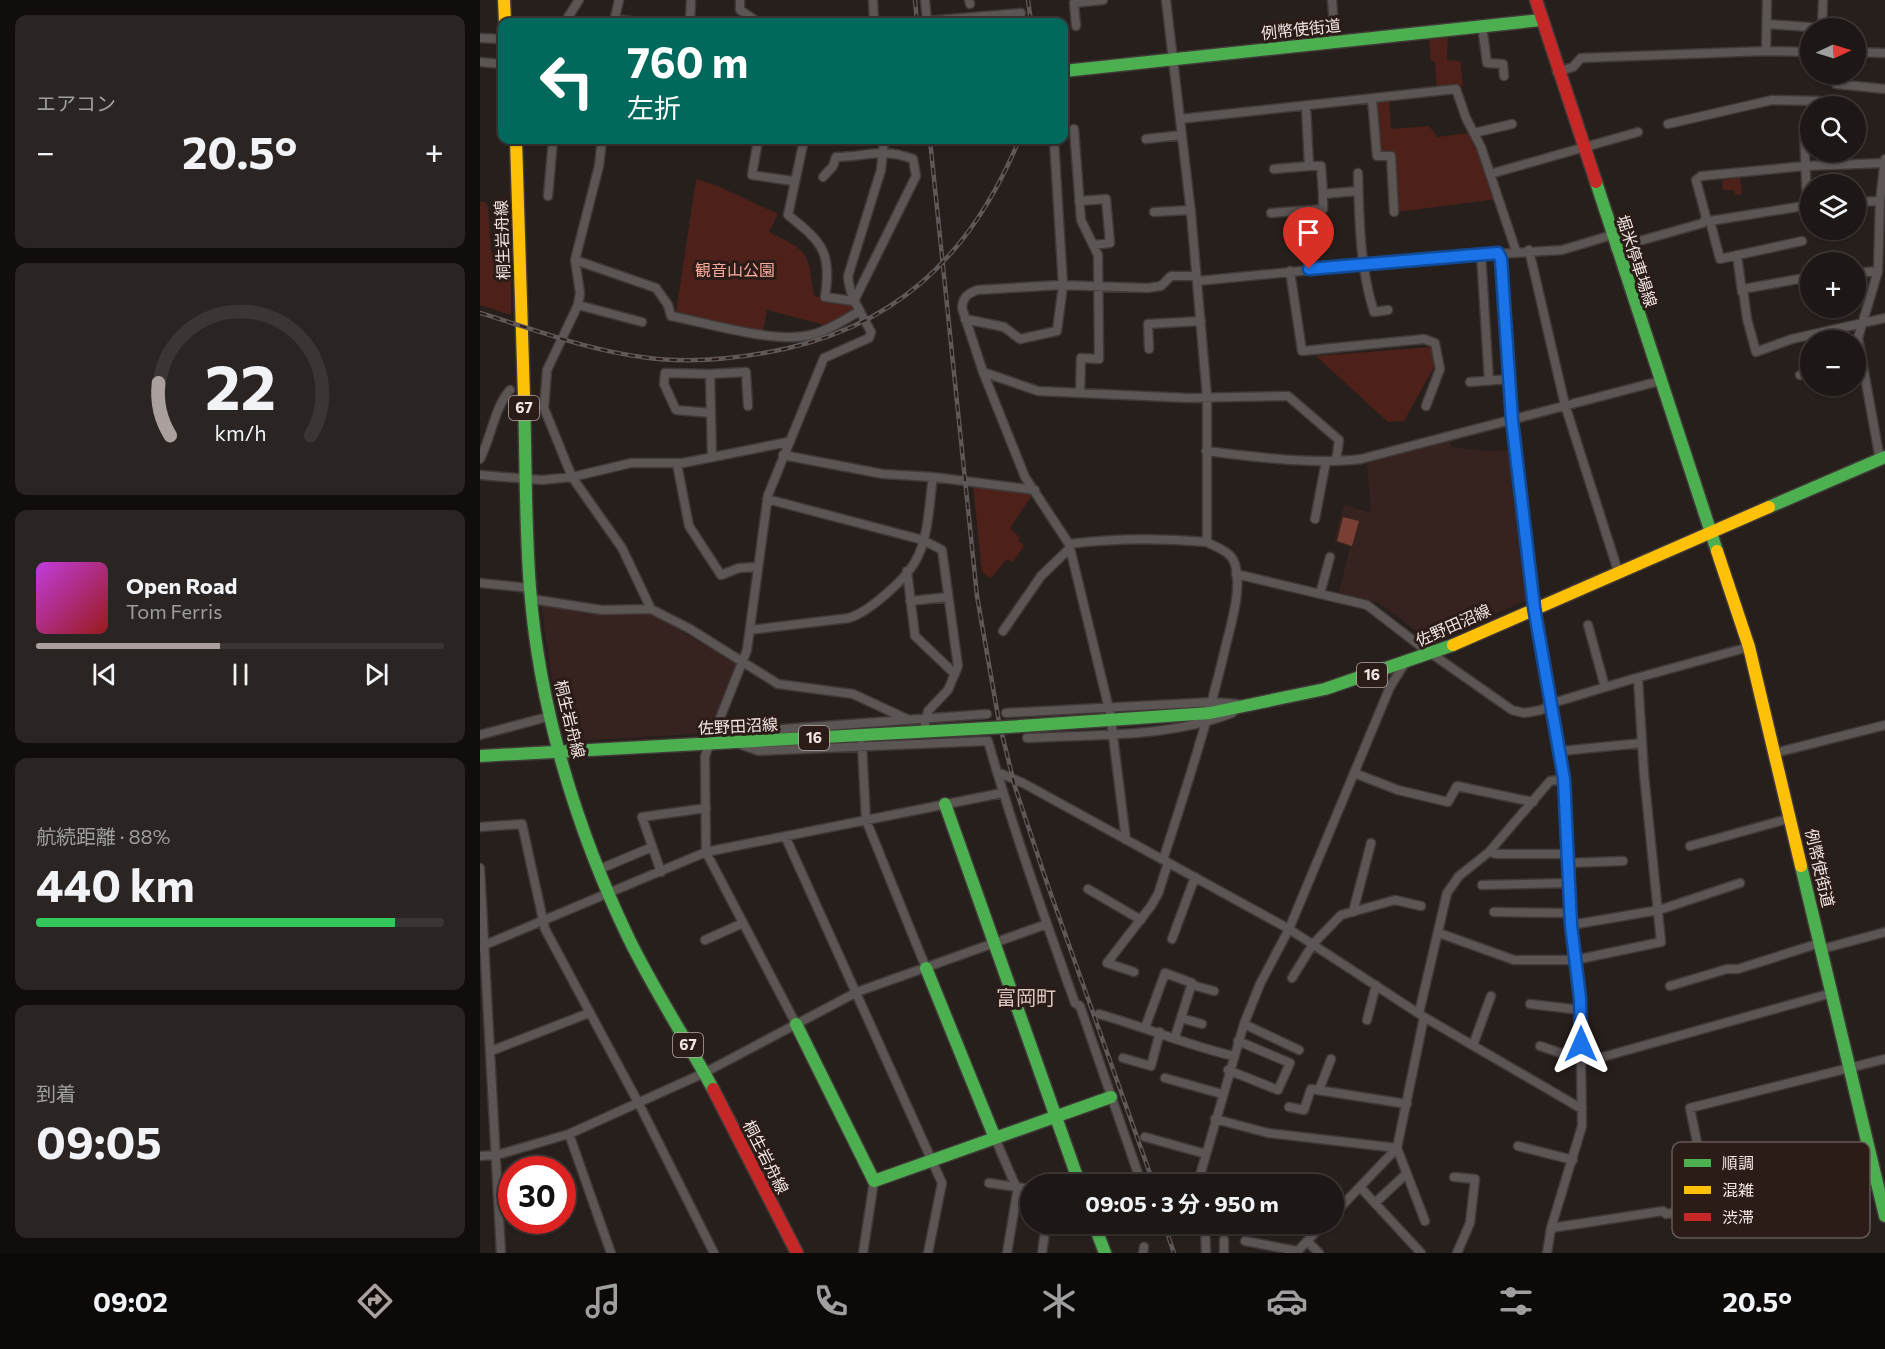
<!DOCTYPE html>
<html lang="ja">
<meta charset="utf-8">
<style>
body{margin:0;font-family:Commissioner,"Noto Sans JP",sans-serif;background:#2a2422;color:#f1f3f6;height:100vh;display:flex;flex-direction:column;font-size:22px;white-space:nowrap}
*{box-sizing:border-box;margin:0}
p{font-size:20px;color:#a09fa0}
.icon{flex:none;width:33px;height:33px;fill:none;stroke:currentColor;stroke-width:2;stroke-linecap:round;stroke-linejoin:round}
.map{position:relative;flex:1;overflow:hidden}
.side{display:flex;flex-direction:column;gap:15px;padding:15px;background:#100d0c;width:480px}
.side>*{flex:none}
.guide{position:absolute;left:18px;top:18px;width:570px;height:126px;border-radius:12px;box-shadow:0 2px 4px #0004,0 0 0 2px #3b3634;background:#00695c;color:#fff;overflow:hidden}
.needle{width:39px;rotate:86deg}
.controls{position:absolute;left:1320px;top:18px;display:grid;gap:12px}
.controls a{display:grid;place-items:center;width:66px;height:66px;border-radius:50%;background:#1d1715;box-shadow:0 2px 4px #0004,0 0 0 2px #3b3634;font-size:30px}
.speed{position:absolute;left:18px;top:1156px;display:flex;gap:12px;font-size:30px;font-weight:700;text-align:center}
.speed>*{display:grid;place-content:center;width:78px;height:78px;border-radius:50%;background:#1d1715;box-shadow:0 2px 4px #0004,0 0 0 2px #3b3634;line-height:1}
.speed .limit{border:9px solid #d22;background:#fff;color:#111}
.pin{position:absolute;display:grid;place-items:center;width:51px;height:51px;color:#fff;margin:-62px -26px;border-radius:50% 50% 50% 0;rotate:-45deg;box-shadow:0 0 6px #0007}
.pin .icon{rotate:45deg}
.me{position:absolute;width:66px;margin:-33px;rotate:0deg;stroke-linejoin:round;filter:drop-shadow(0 0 4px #0008)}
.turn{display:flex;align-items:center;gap:21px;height:126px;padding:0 30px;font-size:27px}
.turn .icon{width:78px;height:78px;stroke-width:2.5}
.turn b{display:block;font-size:42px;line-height:51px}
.big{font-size:45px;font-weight:700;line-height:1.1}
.side .card{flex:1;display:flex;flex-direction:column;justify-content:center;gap:9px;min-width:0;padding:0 21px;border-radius:12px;background:#2a2422}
.side .dial{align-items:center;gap:0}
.dial svg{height:156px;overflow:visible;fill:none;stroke:#3b3634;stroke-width:7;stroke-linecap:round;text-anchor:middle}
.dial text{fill:#f1f3f6;stroke:none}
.song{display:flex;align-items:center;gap:18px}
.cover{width:72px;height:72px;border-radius:9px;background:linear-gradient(135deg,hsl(290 70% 55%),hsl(0 70% 35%))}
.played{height:6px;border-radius:3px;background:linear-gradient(90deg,#aaa09d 45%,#3b3634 45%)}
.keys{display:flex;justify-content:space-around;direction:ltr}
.heat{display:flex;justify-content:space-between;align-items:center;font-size:33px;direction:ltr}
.charge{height:9px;border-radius:4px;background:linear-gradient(90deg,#34c759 88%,#3b3634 0)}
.trip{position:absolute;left:540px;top:1174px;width:324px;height:60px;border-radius:30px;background:#1d1715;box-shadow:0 2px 4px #0004,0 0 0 2px #3b3634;font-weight:700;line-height:60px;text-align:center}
.tab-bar{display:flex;height:96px;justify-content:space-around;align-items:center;background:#0c0908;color:#a09fa0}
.tab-bar .icon{width:42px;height:42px}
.tab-bar .on{color:#aaa09d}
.tab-bar b{font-size:27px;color:#f1f3f6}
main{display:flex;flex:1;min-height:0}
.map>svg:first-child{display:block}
.built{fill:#36221e}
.green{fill:#4d2119}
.water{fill:#793f34}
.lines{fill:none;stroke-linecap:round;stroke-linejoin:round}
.street-casing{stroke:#403938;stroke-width:11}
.fast-casing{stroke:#403938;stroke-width:15}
.slow-casing{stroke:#403938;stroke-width:15}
.jam-casing{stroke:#403938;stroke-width:15}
.street{stroke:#5b5553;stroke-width:8}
.fast{stroke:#4caf50;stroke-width:12}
.slow{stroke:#ffc107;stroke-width:12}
.jam{stroke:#c62828;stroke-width:12}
.rail-casing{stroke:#5e5958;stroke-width:4.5}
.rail{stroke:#2b1c18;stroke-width:2;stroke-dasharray:7;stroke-linecap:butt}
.fast-bridge-casing{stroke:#403938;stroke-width:15;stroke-linecap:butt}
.fast-bridge{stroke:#4caf50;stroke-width:12}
.route-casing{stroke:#114b97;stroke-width:15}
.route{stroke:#1a73e8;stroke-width:10}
.labels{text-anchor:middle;stroke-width:6;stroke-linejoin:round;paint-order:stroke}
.shield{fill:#2b1c18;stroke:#b6a9a6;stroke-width:1.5}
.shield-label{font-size:15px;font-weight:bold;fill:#f1e6e3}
.street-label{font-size:16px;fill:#f1e6e3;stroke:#2b1c18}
.park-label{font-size:16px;fill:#fbac9d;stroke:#2b1c18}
.quarter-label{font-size:20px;fill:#dcc7c2;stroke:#2b1c18}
.key{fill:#2b1c18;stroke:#665955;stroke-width:1.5}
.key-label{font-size:16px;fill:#f1e6e3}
</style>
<main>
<section class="side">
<div class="card"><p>エアコン</p>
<div class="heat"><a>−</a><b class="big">20.5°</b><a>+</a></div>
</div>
<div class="card dial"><svg viewBox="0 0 100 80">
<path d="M14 69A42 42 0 1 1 86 69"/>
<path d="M14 69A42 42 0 0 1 8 42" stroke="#aaa09d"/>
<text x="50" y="56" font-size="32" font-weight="700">22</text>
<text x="50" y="72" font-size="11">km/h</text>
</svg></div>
<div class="card">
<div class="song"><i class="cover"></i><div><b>Open Road</b><p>Tom Ferris</p></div></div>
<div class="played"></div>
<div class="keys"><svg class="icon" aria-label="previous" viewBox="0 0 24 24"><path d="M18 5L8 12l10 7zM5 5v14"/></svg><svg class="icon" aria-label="pause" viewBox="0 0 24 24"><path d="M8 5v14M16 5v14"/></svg><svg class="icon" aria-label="next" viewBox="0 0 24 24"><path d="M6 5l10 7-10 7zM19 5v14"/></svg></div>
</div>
<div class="card"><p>航続距離 · 88%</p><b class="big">440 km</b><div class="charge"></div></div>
<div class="card"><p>到着</p><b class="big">09:05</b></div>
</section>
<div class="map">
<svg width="1405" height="1253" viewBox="0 0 1405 1253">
<rect width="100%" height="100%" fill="#271f1c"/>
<path class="built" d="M969,439L971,447L1007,451L1030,450L1050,593L1045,601L963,636L945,637L899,603L859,592L870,547L854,542L864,505L891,513L887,461Z
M61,605L120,613L168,612L257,664L228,733L97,741L86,733L73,685Z"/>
<path class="green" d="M968,35L967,60L980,61L983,86L957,89L955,61H951L949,37Z
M909,100L911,129L949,126L957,137L990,133L1016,199L917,212L912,154H899L894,101Z
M1260,178L1262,194L1255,195L1254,190H1243L1242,180Z
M216,179L238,186L298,214L289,232C330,252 328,252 334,296L371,304L374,312L349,326L287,310L283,331L196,314Z
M0,202H5L8,206L11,253H31V315L0,305Z
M16,232H30L31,251H17Z
M951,347L954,367L924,421L908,422L836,356Z
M493,485L549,492L552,495L530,528L540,538L538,540L544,546L533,562L527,559L511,578L502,572Z"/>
<path class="water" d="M863,517L879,521L872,546L857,541Z"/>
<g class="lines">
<defs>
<path id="street" d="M260,0V10L278,22
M393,0L394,22
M445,0L447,21L541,13
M489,0L490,4
M852,0L855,42
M135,19L157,22
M85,22L99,0
M134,22L139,0
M210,22L211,0
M1287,24L1342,28
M596,26L594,3L623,0
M1002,26L1007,63L1023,64L1024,76
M1342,28L1343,0
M0,38L22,39
M1286,51L1287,0
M1376,52L1405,53
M0,62L22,64
M1077,72L1093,67L1101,58L1286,51L1330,52
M1356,84L1405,89
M892,99L897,156H911L914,212
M826,106L829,166H841L843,194L878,191
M700,119L976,89L986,118L1001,147L1036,251
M1188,124L1292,100L1340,101
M594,129L601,220L618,255L619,359L601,358L600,393
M1324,129L1327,205
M994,133L1032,124
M666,139L702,135
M122,140L119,166L95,260L100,293L98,305L67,370L64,408L92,477L142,548L171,609
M278,140L272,175L313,181
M324,140L308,215C342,242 352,252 345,297L374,301L436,176L433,159C402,147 386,157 356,157L353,166L343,177
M794,169L829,166
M878,173C879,218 880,269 894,312L908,310
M1010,174L1158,132
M68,196L73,140
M599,201L626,199L630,243L613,245
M1376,202L1400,201
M674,212L711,210
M791,213L843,209V194
M1226,217L1216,180L1221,176L1325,166L1404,163
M1226,218L1230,221L1330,205
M1230,221L1240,259L1322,241
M1135,248L1223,223L1226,217
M1049,250L1085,405L1138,571
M1018,253L1021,259L1032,420L1052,588L1084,779L1091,925L1100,998L1102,1126L1071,1228L1067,1253
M1001,254L1009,381
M1257,255L1262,292
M95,260L176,288L188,305L191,316C227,323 290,342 325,336C345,333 362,321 380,311
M810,271L822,351L944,339L955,343L960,369L946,406
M1376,273L1398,271
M1330,277L1263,289L1267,319L1276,352L1312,339L1405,318
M717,281L965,257L1082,250L1132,235
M98,305L162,322
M485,319L524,327L540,339L577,331L583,285L574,140
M669,349L668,324L721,321
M503,372L558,391L708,398L808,396L859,440L856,461
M230,374L266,372L268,406
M1320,375L1330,372
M990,382L1029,379
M231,413L196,410L184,384L185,373L230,374L232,457
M726,451C777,457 831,465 881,459L1180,381
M303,455L403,474L453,477L555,490
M0,459C11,438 15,406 30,390
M1400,460L1378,338L1398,271L1400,201L1405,159
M197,464L209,526L241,575L259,568L277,567
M0,475L62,480L92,477L151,463H203L308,442
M287,499L443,540L462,550L478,666L468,690L448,711L445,724
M835,519L846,461
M589,544C636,538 680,538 727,542
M427,571L435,636L475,674
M756,574L887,605L939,645L1032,710L1044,713L1061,710L1076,702L1149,680L1269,647
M0,583L50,588
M840,594L850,557
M51,599L122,610L171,609L210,629L298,684L373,694L427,719
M430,601L468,597
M1108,625L1125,687
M270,630L369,618C389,612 426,579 436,560C449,537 449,503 453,477
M523,631L561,576L590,548
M526,713L733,702L757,704
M630,713L589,544L545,477L503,372L482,308C483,297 487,294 497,290L579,285L668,288L681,286L691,276H716
M632,728L646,840
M0,735L71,716
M547,738C614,734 689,738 752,713
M262,740L277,731L507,714
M259,744L279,751L508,741C533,829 564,916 595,1003L600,1006L662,1185
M382,745L386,820L446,968
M1081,751L1162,743
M1295,753L1405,725
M517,772L543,783L809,929L944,1017L1102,1109
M874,773L918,790L968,802L977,786L1053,802
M0,827L42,824L65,929L159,1104L234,1253
M305,836L462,1183L448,1253
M1210,846L1311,818
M1009,852L1017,854H1087
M683,860C706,789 729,718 746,645C752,621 762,588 755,564C751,551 737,548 727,542V397L711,213L686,0
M1088,863L1143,861
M0,868L21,1253
M120,869L172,847
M181,872L162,817L226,808
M1002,885L1089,883
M608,889L661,920
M873,912L891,843
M1014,912L1090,913
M1091,925L1179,910L1260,883
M959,933L1034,960H1095L1181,942L1164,774L1158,679
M692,939L715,877
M225,940L263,923
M0,947L226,852L522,793
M1342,949L1405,932
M654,972L627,963L671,906L678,894L688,863
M812,978L833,944L861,915L915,900L941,906
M712,985L734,991
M1190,986L1247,969H1258L1340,943
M1050,1004L1101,1010
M939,1013L967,893L979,876L1009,852L1070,781L1084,779
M619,1014C664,1027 707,1045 753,1056
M701,1018L722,1024
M887,1020L896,985
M316,1024L226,852L225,756L267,650L288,495L344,358L389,338L391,332C382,314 369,296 368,276L401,170L404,140
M764,1024L819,1050
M665,1028L685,973L712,983L695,1037
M993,1045L1011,996
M1060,1046L1101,1060L1119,1058L1352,993
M11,1051L109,1013
M643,1058L671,1066L680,1032
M748,1070L798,1090L810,1063L758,1041
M685,1078L742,1094
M839,1090L851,1059
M809,1107L824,1110L831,1089L927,1104
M735,1119L788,1133L917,1148
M89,1134L131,1253
M665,1137L726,1154
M515,1138L536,1187
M1038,1146L1093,1160
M917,1148L945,1221
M0,1156L17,1155L89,1134L224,1073L377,992L567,924
M1220,1157L1210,1108L1405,1059
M974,1177L995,1179L990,1223L977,1253
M722,1180L761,1181
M509,1183L550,1189
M722,1185L721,1172L764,1024L780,984L809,929L910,687L925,663
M880,1187L941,1253
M895,1203L926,1174
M854,1214L917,1148L944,1017
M725,1224L726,1253
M800,1224L838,1230
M1071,1228L1183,1211L1186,1214L1210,1209L1391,1156
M617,1232L641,1224
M744,1240V1253
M765,1241L817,1251
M827,1241L839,1253
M383,1253L394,1181
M527,1253L538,1187
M562,1253L566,1224
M663,1253L664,1247
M816,1253L843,1224"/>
<path id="fast" d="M584,71L1061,20
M1116,182L1237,551
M44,397C46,461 45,525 50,588C59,708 97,831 149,939C174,990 206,1039 233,1089
M1289,507L1405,457
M527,727L730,713L845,689L973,645
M0,756L509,728
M465,804L600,1185
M1321,866L1405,1216
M446,968L515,1138
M316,1024L394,1181L631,1097
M614,1224L625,1253"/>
<path id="slow" d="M24,0L25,22
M36,140L44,397
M1237,551L1269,647L1321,866
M973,645L1289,507"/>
<path id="jam" d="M1056,0L1116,182
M233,1089L317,1253"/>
</defs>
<use href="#street" class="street-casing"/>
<use href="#fast" class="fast-casing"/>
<use href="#slow" class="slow-casing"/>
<use href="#jam" class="jam-casing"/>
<use href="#street" class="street"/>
<use href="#fast" class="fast"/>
<use href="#slow" class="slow"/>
<use href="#jam" class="jam"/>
<defs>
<path id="rail" d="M435,0L437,22
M548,0L551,22
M450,140L497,596L519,722L535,787L567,883L674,1185
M0,313C53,329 107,350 162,357C202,363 244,360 284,353C413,331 490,258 539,140
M684,1224L694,1253"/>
</defs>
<use href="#rail" class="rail-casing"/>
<use href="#rail" class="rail"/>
<defs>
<path id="fast-bridge" d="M509,728L527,727"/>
</defs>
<use href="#fast-bridge" class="fast-bridge-casing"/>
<use href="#fast-bridge" class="fast-bridge"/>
</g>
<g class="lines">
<defs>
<path id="route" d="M829,269L1018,253L1021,259L1032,420L1054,607L1084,779L1091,925L1100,998L1101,1044"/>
</defs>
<use href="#route" class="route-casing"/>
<use href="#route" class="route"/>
</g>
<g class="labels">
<g class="shield">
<rect x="29" y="396" width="30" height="24" rx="4.5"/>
<rect x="877" y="663" width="30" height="24" rx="4.5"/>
<rect x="319" y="726" width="30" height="24" rx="4.5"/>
<rect x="193" y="1033" width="30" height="24" rx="4.5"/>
</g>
<g class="shield-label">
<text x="44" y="413">67</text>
<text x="892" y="680">16</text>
<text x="334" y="743">16</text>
<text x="208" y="1050">67</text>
</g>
<g class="street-label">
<text transform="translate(821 29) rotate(-6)" y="6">例幣使街道</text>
<text transform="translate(22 240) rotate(-92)" y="6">桐生岩舟線</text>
<text transform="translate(1157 261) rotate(72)" y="6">堀米停車場線</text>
<text transform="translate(973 625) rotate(-24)" y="6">佐野田沼線</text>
<text transform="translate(90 719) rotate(76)" y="6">桐生岩舟線</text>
<text transform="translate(258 726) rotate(-3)" y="6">佐野田沼線</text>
<text transform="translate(1340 868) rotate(77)" y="6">例幣使街道</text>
<text transform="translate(286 1157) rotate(63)" y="6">桐生岩舟線</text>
</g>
<g class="park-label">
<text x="255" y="276">観音山公園</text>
</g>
<g class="quarter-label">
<text x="546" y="1005">富岡町</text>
</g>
</g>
<rect x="1192" y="1142" width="198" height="96" rx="9" class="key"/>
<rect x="1204" y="1159" width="27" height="8" fill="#4caf50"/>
<rect x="1204" y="1186" width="27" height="8" fill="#ffc107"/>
<rect x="1204" y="1213" width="27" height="8" fill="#c62828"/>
<g class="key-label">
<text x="1242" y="1169">順調</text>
<text x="1242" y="1196">混雑</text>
<text x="1242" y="1223">渋滞</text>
</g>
</svg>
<div class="controls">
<a><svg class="needle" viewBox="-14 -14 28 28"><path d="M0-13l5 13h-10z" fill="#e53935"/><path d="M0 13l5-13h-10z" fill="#a09fa0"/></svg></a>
<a><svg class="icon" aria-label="search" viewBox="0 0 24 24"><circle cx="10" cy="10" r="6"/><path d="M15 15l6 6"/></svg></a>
<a><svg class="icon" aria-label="layers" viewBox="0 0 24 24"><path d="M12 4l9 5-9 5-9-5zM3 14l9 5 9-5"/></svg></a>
<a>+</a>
<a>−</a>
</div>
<div class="speed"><div class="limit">30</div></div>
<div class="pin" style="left:829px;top:269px;background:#d93025"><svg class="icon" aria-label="arrive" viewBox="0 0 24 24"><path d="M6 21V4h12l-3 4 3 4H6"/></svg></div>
<svg class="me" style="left:1101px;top:1044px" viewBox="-20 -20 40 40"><path d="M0-17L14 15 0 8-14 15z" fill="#1a73e8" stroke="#fff" stroke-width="4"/></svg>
<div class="trip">09:05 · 3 分 · 950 m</div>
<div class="guide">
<div class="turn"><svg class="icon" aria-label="left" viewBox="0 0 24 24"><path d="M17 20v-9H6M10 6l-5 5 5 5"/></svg><div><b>760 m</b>左折</div></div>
</div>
</div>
</main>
<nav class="tab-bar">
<b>09:02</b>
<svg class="icon on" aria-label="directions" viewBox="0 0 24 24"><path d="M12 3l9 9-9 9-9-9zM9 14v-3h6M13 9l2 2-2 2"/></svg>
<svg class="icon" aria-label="music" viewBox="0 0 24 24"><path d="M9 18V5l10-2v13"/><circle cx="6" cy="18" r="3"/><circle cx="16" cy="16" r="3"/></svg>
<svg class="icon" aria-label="phone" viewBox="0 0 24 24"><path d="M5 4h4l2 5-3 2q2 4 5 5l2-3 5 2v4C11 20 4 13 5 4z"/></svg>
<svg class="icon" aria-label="climate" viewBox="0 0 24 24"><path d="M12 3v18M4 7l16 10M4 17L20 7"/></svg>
<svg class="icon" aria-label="car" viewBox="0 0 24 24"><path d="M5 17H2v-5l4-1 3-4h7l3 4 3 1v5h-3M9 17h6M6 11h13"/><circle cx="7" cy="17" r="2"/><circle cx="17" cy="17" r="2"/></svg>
<svg class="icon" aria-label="filters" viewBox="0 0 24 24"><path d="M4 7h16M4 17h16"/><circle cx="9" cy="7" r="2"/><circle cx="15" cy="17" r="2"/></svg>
<b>20.5°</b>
</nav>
